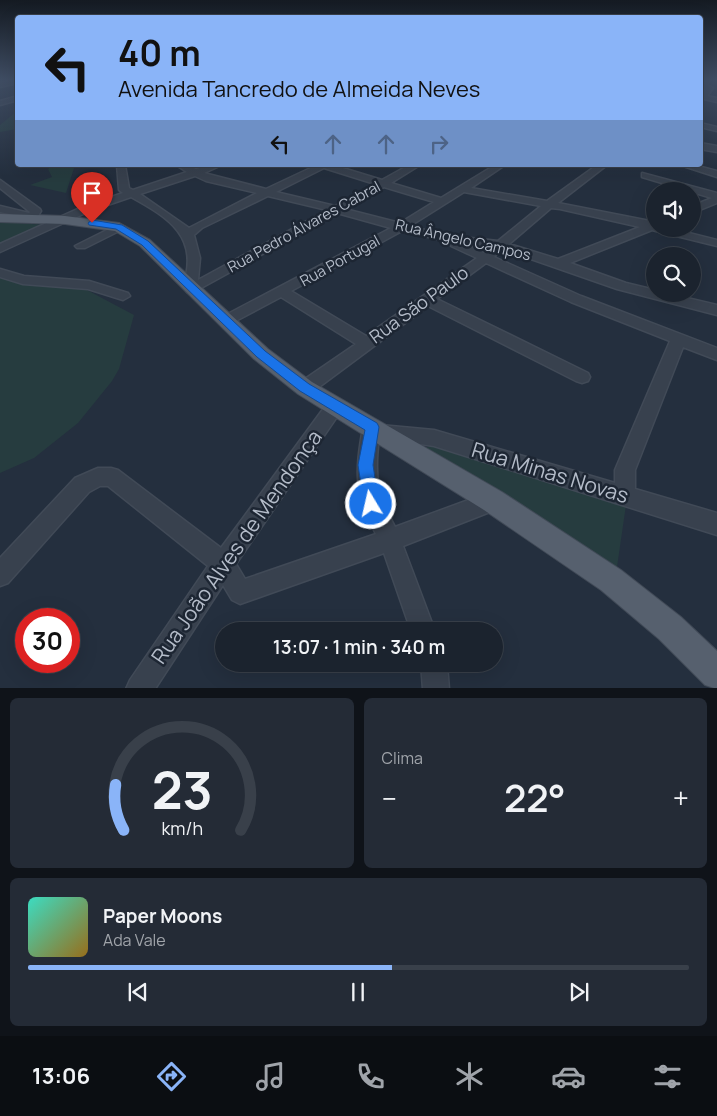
<!DOCTYPE html>
<html lang="pt">
<meta charset="utf-8">
<style>
body{margin:0;font-family:Manrope,sans-serif;background:#242b36;color:#f1f3f6;height:100vh;display:flex;flex-direction:column;font-size:19px;white-space:nowrap}
*{box-sizing:border-box;margin:0}
p{font-size:16px;color:#a0a4aa}
.icon{flex:none;width:28px;height:28px;fill:none;stroke:currentColor;stroke-width:2;stroke-linecap:round;stroke-linejoin:round}
.map{position:relative;height:688px;overflow:hidden}
.side{display:flex;flex-direction:column;gap:10px;padding:10px;background:#0f1319;flex:1}
.side>*{flex:none}
.banner{position:absolute;left:15px;top:15px;width:688px;height:152px;border-radius:5px;box-shadow:0 5px 20px #0002,0 0 0 1px #39404a;background:#8ab4f8;color:#111;overflow:hidden}
.tools{position:absolute;left:646px;top:182px;display:grid;gap:10px}
.tools a{display:grid;place-items:center;width:55px;height:55px;border-radius:50%;background:#1b232e;box-shadow:0 5px 20px #0002,0 0 0 1px #39404a;font-size:25px}
.speed{position:absolute;left:15px;top:608px;display:flex;gap:10px;font-size:25px;font-weight:700;text-align:center}
.speed>*{display:grid;place-content:center;width:65px;height:65px;border-radius:50%;background:#1b232e;box-shadow:0 5px 20px #0002,0 0 0 1px #39404a;line-height:1}
.speed .limit{border:8px solid #d22;background:#fff;color:#111}
.pin{position:absolute;display:grid;place-items:center;width:42px;height:42px;color:#fff;margin:-51px -21px;border-radius:50% 50% 50% 0;rotate:-45deg;box-shadow:0 0 5px #0007}
.pin .icon{rotate:45deg}
.me{position:absolute;width:55px;margin:-28px;rotate:351deg;stroke-linejoin:round;filter:drop-shadow(0 0 4px #0008)}
.turn{display:flex;align-items:center;gap:18px;height:105px;padding:0 20px;font-size:22px}
.turn .icon{width:65px;height:65px;stroke-width:2.5}
.turn b{display:block;font-size:35px;line-height:42px}
.lanes{display:flex;align-items:center;height:48px;padding:0 20px;background:#0003;justify-content:center;gap:25px;direction:ltr}
.lanes .off{opacity:.35}
.big{font-size:38px;font-weight:600;line-height:1.1}
.side .widget{flex:1;display:flex;flex-direction:column;justify-content:center;gap:8px;min-width:0;padding:0 18px;border-radius:8px;background:#242b36}
.side .dial{align-items:center;gap:0}
.dial svg{height:130px;overflow:visible;fill:none;stroke:#39404a;stroke-width:7;stroke-linecap:round;text-anchor:middle}
.dial text{fill:#f1f3f6;stroke:none}
.song{display:flex;align-items:center;gap:15px}
.cover{width:60px;height:60px;border-radius:8px;background:linear-gradient(135deg,hsl(170 70% 55%),hsl(40 70% 35%))}
.played{height:5px;border-radius:2px;background:linear-gradient(90deg,#8ab4f8 55%,#39404a 55%)}
.keys{display:flex;justify-content:space-around;direction:ltr}
.heat{display:flex;justify-content:space-between;align-items:center;font-size:28px;direction:ltr}
.side .tiles{flex:1;display:grid;gap:10px;grid-template-columns:1fr 1fr}
.widget:last-child{grid-column:span 2}
.trip{position:absolute;left:215px;top:622px;width:288px;height:50px;border-radius:25px;background:#1b232e;box-shadow:0 5px 20px #0002,0 0 0 1px #39404a;font-weight:600;line-height:50px;text-align:center}
.tab-bar{display:flex;height:80px;justify-content:space-around;align-items:center;background:#0b0e12;color:#a0a4aa}
.tab-bar .icon{width:35px;height:35px}
.tab-bar .current{color:#8ab4f8}
.tab-bar b{font-size:22px;color:#f1f3f6}
.map>svg:first-child{display:block}
.green{fill:#263c3f}
.lines{fill:none;stroke-linecap:round;stroke-linejoin:round}
.minor-casing{stroke:#414a57;stroke-width:3}
.major-casing{stroke:#414a57;stroke-width:2}
.minor{fill:#38414e;fill-rule:evenodd}
.major{fill:#56606e;fill-rule:evenodd}
.route{fill:#1a73e8;stroke:#114b97}
.labels{text-anchor:middle;stroke-width:5;stroke-linejoin:round;paint-order:stroke}
.far-street-label{font-size:15px;fill:#b4bcc9;stroke:#1d2633}
.street-label{font-size:18px;fill:#b4bcc9;stroke:#1d2633}
.near-street-label{font-size:21px;fill:#b4bcc9;stroke:#1d2633}
</style>
<div class="map">
<svg width="717" height="689" viewBox="0 0 717 689">
<rect width="100%" height="100%" fill="#242f3e"/>
<path class="green" d="M17,111V129L0,132V125Z
M48,165H75L66,193L30,185L52,177L48,169L51,166Z
M0,222L48,225L0,245Z
M0,278L21,283L85,289L134,315L119,369L112,381L78,423L34,458L0,473Z
M437,444L626,505L616,574L418,450Z"/>
<g class="lines">
<defs>
<path id="minor" d="M15,80H18V83L0,87V83Z
M706,80H710L707,85L713,88L707,96L717,98V102L704,99L700,102V95L706,89L700,86Z
M18,96V100L0,105V101Z
M700,123L717,127V131L700,127Z
M700,143L717,146V152L700,149Z
M117,165H125L129,188L133,190L187,172L176,165H187L196,169L209,165H222L204,173L266,189L317,165H333L382,180L409,165H420L391,183L441,198L495,165H505L471,188L547,201L597,165H607L558,203L655,222V229H673L717,240V246L652,230L570,263L626,283L655,290V294H670L717,305V315L617,289L502,249L494,257L581,296L717,348V360L683,347L635,470V489L717,513V535L434,446L379,438C374,476 377,494 395,527L493,491L500,494L503,501L500,508L403,546L435,631H411L384,553L240,604L232,600L223,585L155,689H126L130,680L208,566L108,486H100L89,492L8,583L0,586V558L75,478L98,468H111L118,470L221,548L329,401L335,399L341,401L344,406L341,411L236,564L245,579L376,534C354,491 355,474 363,427L366,422L372,419L378,422L380,425L434,430L615,483V470L670,341L571,302L486,263L437,299L588,373L590,377L588,381L582,383L576,381L428,306L311,393L305,395L299,393L297,388L299,383L356,344L281,297L232,323H222L220,320L222,317L391,228L337,213L192,293L187,292L183,286C200,237 169,218 131,197L90,211L0,252V244L82,207L123,193L119,190ZM324,168L375,184L335,206L276,192ZM195,176L206,181L257,193L189,228L140,194ZM384,187L434,202L400,223L345,209ZM464,192L541,206L498,241L443,235L410,226ZM268,196L327,210L198,280L200,258L194,235L202,228ZM551,208L560,209L640,227L558,259L509,244ZM402,231L450,242L451,246L477,258L366,336L291,291ZM465,244L491,247L484,253Z
M680,165H694L717,171V177Z
M642,173L717,193V203L692,213V206L712,198L642,177Z
M0,180L40,209L41,211L38,216L43,219L42,221L0,212V206L29,213L30,212L0,188Z
M119,224L125,227L123,229L85,248H77L75,246Z
M0,269L24,276L89,281L128,293L130,296L123,300L88,289L23,284L0,277Z
M421,664H447L449,689H423Z"/>
<path id="major" d="M0,214L65,216L119,223L150,240L268,349L312,382L502,492L621,570L681,617L717,651V689L705,685L659,639L601,590L484,510L298,394L254,359L140,246L115,231L65,224L0,222Z"/>
</defs>
<use href="#minor" class="minor-casing"/>
<use href="#major" class="major-casing"/>
<use href="#minor" class="minor"/>
<use href="#major" class="major"/>
</g>
<linearGradient id="sky" x2="0" y2="1"><stop stop-color="#141a22"/><stop offset="0.45" stop-color="#3f4d63"/><stop offset="1" stop-color="#3f4d63" stop-opacity="0"/></linearGradient>
<rect width="717" height="176" fill="url(#sky)"/>
<path class="route" d="M92,220L122,225L148,241L265,351L309,384L377,423L379,427L373,465L379,504L377,509L371,511L366,509L364,504L358,465L365,430L300,391L257,357L142,245L116,229L89,225L88,223Z"/>
<g class="labels">
<g class="far-street-label">
<text transform="translate(304 227) rotate(-29)" y="5">Rua Pedro Álvares Cabral</text>
<text transform="translate(463 240) rotate(13)" y="5">Rua Ângelo Campos</text>
<text transform="translate(340 261) rotate(-29)" y="5">Rua Portugal</text>
</g>
<g class="street-label">
<text transform="translate(419 305) rotate(-36)" y="6">Rua São Paulo</text>
</g>
<g class="near-street-label">
<text transform="translate(550 473) rotate(17)" y="7">Rua Minas Novas</text>
<text transform="translate(237 547) rotate(-55)" y="7">Rua João Alves de Mendonça</text>
</g>
</g>
</svg>
<div class="tools">
<a><svg class="icon" aria-label="sound" viewBox="0 0 24 24"><path d="M4 9h4l5-4v14l-5-4H4zM17 9q2 3 0 6"/></svg></a>
<a><svg class="icon" aria-label="search" viewBox="0 0 24 24"><circle cx="10" cy="10" r="6"/><path d="M15 15l6 6"/></svg></a>
</div>
<div class="speed"><div class="limit">30</div></div>
<div class="pin" style="left:92px;top:223px;background:#d93025"><svg class="icon" aria-label="arrive" viewBox="0 0 24 24"><path d="M6 21V4h12l-3 4 3 4H6"/></svg></div>
<svg class="me" style="left:371px;top:504px" viewBox="-20 -20 40 40"><circle r="17" fill="#1a73e8" stroke="#fff" stroke-width="3"/><path d="M0-11L8 9 0 5-8 9z" fill="#fff"/></svg>
<div class="trip">13:07 · 1 min · 340 m</div>
<div class="banner">
<div class="turn"><svg class="icon" aria-label="left" viewBox="0 0 24 24"><path d="M17 20v-9H6M10 6l-5 5 5 5"/></svg><div><b>40 m</b>Avenida Tancredo de Almeida Neves</div></div>
<div class="lanes"><svg class="icon" aria-label="left" viewBox="0 0 24 24"><path d="M17 20v-9H6M10 6l-5 5 5 5"/></svg><svg class="icon off" aria-label="ahead" viewBox="0 0 24 24"><path d="M12 20V5M6 11l6-6 6 6"/></svg><svg class="icon off" aria-label="ahead" viewBox="0 0 24 24"><path d="M12 20V5M6 11l6-6 6 6"/></svg><svg class="icon off" aria-label="right" viewBox="0 0 24 24"><path d="M7 20v-9h11M14 6l5 5-5 5"/></svg></div>
</div>
</div>
<section class="side">
<div class="tiles">
<div class="widget dial"><svg viewBox="0 0 100 80">
<path d="M14 69A42 42 0 1 1 86 69"/>
<path d="M14 69A42 42 0 0 1 9 41" stroke="#8ab4f8"/>
<text x="50" y="56" font-size="32" font-weight="700">23</text>
<text x="50" y="72" font-size="11">km/h</text>
</svg></div>
<div class="widget"><p>Clima</p>
<div class="heat"><a>−</a><b class="big">22°</b><a>+</a></div>
</div>
<div class="widget">
<div class="song"><i class="cover"></i><div><b>Paper Moons</b><p>Ada Vale</p></div></div>
<div class="played"></div>
<div class="keys"><svg class="icon" aria-label="previous" viewBox="0 0 24 24"><path d="M18 5L8 12l10 7zM5 5v14"/></svg><svg class="icon" aria-label="pause" viewBox="0 0 24 24"><path d="M8 5v14M16 5v14"/></svg><svg class="icon" aria-label="next" viewBox="0 0 24 24"><path d="M6 5l10 7-10 7zM19 5v14"/></svg></div>
</div>
</div>
</section>
<nav class="tab-bar">
<b>13:06</b>
<svg class="icon current" aria-label="directions" viewBox="0 0 24 24"><path d="M12 3l9 9-9 9-9-9zM9 14v-3h6M13 9l2 2-2 2"/></svg>
<svg class="icon" aria-label="music" viewBox="0 0 24 24"><path d="M9 18V5l10-2v13"/><circle cx="6" cy="18" r="3"/><circle cx="16" cy="16" r="3"/></svg>
<svg class="icon" aria-label="phone" viewBox="0 0 24 24"><path d="M5 4h4l2 5-3 2q2 4 5 5l2-3 5 2v4C11 20 4 13 5 4z"/></svg>
<svg class="icon" aria-label="climate" viewBox="0 0 24 24"><path d="M12 3v18M4 7l16 10M4 17L20 7"/></svg>
<svg class="icon" aria-label="car" viewBox="0 0 24 24"><path d="M5 17H2v-5l4-1 3-4h7l3 4 3 1v5h-3M9 17h6M6 11h13"/><circle cx="7" cy="17" r="2"/><circle cx="17" cy="17" r="2"/></svg>
<svg class="icon" aria-label="filters" viewBox="0 0 24 24"><path d="M4 7h16M4 17h16"/><circle cx="9" cy="7" r="2"/><circle cx="15" cy="17" r="2"/></svg>
</nav>
